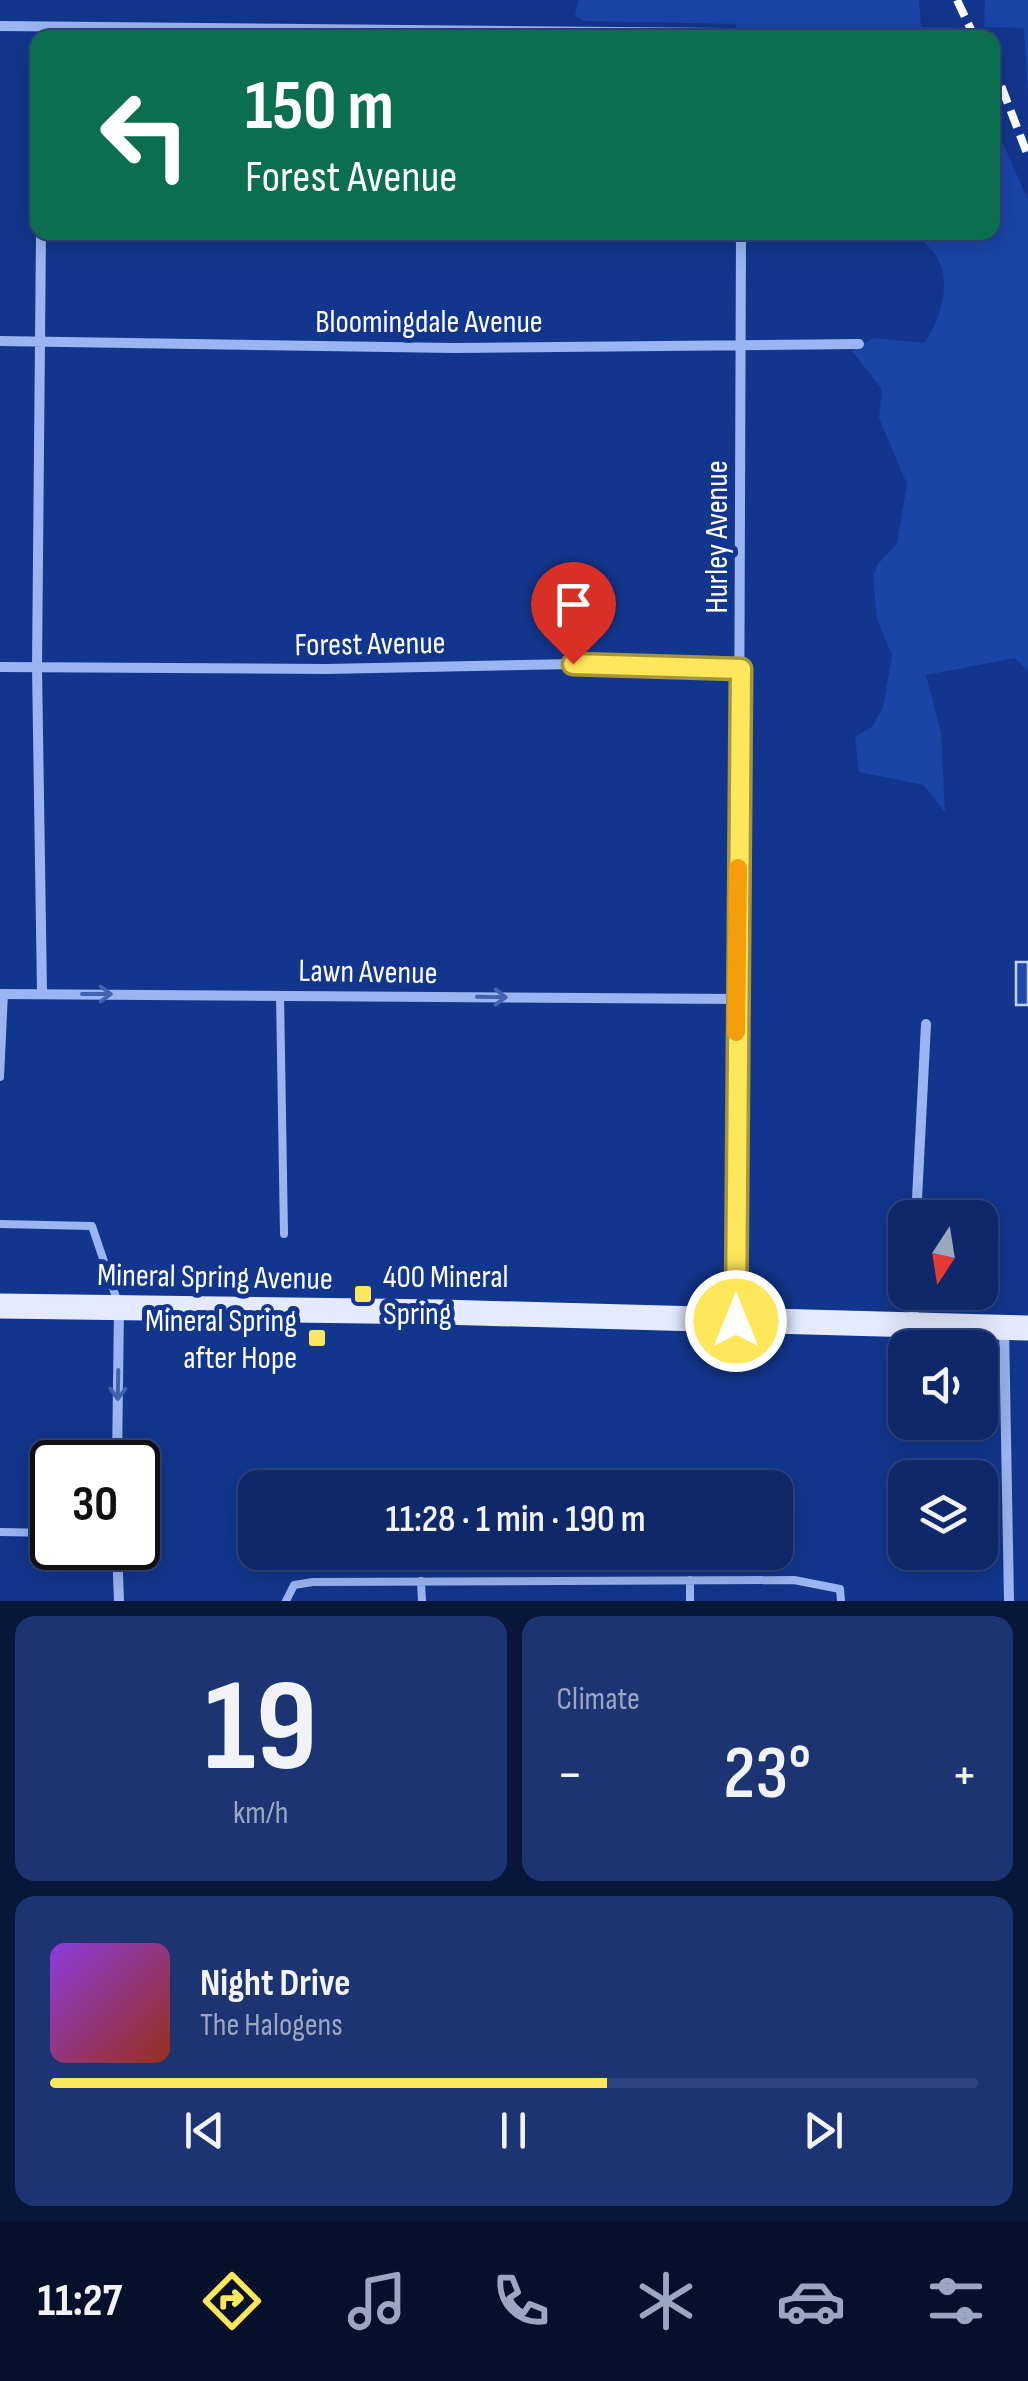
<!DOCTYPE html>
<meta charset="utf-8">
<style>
body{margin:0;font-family:"Sofia Sans Condensed",sans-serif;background:#1c3472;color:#f1f3f6;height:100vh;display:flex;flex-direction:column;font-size:38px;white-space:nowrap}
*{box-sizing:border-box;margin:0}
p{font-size:32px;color:#9ba6c1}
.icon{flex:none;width:55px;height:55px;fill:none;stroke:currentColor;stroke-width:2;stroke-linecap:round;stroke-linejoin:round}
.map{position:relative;height:1601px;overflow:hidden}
.side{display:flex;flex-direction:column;gap:15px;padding:15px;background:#08163a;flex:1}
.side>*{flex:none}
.top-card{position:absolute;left:30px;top:30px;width:970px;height:210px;border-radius:20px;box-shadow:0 5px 25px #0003,0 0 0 2px #2e447e;background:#0b6e4f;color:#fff;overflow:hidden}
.needle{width:65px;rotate:192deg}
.tools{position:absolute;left:888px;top:1200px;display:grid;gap:20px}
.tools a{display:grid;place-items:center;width:110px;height:110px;border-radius:20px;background:#0e286a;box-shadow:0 5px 25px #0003,0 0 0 2px #2e447e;font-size:50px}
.speed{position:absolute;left:30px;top:1440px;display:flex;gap:20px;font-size:50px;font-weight:700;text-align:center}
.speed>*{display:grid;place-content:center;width:130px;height:130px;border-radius:50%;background:#0e286a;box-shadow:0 5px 25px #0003,0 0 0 2px #2e447e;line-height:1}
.speed .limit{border:5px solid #111;border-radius:15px;background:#fff;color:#111}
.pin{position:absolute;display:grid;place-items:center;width:85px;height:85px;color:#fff;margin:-102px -42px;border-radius:50% 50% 50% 0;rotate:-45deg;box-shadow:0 0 10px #0007}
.pin .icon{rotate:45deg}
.me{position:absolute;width:110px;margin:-55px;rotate:0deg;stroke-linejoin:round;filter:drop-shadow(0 0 8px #0008)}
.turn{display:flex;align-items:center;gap:35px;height:210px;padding:0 50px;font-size:45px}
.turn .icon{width:130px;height:130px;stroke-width:2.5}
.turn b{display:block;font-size:70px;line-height:85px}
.big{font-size:75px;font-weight:600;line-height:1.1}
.side .card{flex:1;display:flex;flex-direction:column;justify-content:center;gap:15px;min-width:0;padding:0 35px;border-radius:20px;background:#1c3472}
.side .dial{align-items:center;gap:0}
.dial b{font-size:130px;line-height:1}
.song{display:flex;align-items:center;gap:30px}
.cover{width:120px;height:120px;border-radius:15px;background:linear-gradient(135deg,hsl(270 70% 55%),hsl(10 70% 35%))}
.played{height:10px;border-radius:5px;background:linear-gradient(90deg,#ffe75b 60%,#2e447e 60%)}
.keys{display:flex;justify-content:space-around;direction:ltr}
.heat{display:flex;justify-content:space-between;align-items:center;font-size:55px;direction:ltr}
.side .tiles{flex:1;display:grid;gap:15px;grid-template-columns:1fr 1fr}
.card:last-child{grid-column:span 2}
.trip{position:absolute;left:238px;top:1470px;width:555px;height:100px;border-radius:20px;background:#0e286a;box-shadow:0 5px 25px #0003,0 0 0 2px #2e447e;font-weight:600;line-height:100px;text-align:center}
.dock{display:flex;height:160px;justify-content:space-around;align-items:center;background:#06102a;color:#9ba6c1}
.dock .icon{width:70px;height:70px}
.dock .selected{color:#ffe75b}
.dock b{font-size:45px;color:#f1f3f6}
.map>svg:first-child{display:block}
.green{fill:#1a45a7}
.building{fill:#1f4aac;stroke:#c1d3fc;stroke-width:2.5}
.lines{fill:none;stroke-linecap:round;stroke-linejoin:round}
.service{stroke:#9ab5f1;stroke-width:8}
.minor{stroke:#9ab5f1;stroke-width:10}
.primary{stroke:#e5ebff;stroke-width:25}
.rail{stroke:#fff;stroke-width:8;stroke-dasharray:18 8;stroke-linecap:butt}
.oneway{stroke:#4262b0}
.route-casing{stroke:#a6963b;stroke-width:25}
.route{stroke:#ffe75b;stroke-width:18}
.slow{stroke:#f59e0b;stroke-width:18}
.poi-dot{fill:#ffe75b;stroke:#12368d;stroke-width:4}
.labels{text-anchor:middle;stroke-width:10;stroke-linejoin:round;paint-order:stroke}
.street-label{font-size:32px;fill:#fff;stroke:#12368d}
.poi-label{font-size:32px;fill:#fff;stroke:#12368d;text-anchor:start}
</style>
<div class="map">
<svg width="1028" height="1601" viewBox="0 0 1028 1601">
<rect width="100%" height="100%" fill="#12368d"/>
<path class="green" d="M578,0H919L921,27L979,28L983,37H741L735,24L583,21L575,16Z
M985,0H1028V96L1024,28L984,27Z
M993,121L1028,200V671L1015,658L926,675L941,733L945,812L924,785L859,772L855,737L872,727L883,708L892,655L877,619L873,576L878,564L897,544L907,484L879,418L882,389L852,351L873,338L925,343C940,318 953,283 936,256C931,247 920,239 912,233L992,232Z"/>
<path class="building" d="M1016,962H1028V1005H1016Z"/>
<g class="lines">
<path class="service" d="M280,995L284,1234
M0,1077L4,993
M0,1224L92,1226L118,1303
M0,1532L52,1533
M690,1580V1601
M421,1581L422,1601
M286,1601L294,1585L313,1582L794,1580L840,1589L841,1601"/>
<path class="minor" d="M0,26L722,33L737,38
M41,232L37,667L42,993
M0,341L454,348L859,344
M0,667L326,669L573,664L741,669
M0,994L736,999
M916,1218L926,1024
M737,1320L741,232
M913,1325L914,1292
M1004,1328L1009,1601
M117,1462L119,1308
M117,1548L119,1601"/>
<path class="primary" d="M0,1306L441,1312L1028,1328"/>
<path class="rail" d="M957,0L975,38
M992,62L1028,156"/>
</g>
<defs><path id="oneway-shaft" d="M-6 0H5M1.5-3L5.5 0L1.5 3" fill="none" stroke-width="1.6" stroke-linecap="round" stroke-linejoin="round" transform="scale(2.5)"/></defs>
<g class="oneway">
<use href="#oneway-shaft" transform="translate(97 994)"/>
<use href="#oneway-shaft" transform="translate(492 997) rotate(1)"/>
<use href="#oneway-shaft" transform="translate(118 1385) rotate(91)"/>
</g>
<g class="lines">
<defs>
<path id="route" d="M573,664L741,669L736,1321"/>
</defs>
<use href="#route" class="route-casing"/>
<use href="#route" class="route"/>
<path class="slow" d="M736,1032L738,868"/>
</g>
<g class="poi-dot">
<rect x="353" y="1284" width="20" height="20" rx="5"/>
<rect x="307" y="1328" width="20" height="20" rx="5"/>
</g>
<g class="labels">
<g class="street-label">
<text x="429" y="332">Bloomingdale Avenue</text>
<text transform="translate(716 537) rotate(-90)" y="11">Hurley Avenue</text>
<text transform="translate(370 643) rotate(-1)" y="11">Forest Avenue</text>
<text transform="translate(368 971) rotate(1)" y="11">Lawn Avenue</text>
<text transform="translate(215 1276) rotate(1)" y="11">Mineral Spring Avenue</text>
</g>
<g class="poi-label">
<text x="383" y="1287">400 Mineral<tspan x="383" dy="37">Spring</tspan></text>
<text x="297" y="1331" text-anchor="end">Mineral Spring<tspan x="297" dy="37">after Hope</tspan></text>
</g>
</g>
</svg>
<div class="tools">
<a><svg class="needle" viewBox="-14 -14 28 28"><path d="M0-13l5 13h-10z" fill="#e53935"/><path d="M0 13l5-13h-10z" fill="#9ba6c1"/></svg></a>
<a><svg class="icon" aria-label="sound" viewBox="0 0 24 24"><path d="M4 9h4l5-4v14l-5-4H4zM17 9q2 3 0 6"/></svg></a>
<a><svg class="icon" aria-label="layers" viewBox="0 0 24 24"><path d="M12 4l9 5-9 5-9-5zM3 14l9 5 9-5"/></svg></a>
</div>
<div class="speed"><div class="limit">30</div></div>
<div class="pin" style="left:573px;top:664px;background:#d93025"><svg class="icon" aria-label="arrive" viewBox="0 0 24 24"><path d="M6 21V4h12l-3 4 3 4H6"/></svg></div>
<svg class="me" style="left:736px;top:1321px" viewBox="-20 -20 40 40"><circle r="17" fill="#ffe75b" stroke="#fff" stroke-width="3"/><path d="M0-11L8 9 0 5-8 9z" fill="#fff"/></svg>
<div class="trip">11:28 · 1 min · 190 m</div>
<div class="top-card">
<div class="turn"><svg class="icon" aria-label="left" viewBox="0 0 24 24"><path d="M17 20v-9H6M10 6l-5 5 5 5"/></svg><div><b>150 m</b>Forest Avenue</div></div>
</div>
</div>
<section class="side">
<div class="tiles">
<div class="card dial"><b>19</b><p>km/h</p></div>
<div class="card"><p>Climate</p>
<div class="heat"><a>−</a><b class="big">23°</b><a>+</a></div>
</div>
<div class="card">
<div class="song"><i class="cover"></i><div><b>Night Drive</b><p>The Halogens</p></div></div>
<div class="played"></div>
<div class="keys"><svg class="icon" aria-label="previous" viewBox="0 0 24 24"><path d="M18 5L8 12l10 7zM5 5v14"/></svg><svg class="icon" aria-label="pause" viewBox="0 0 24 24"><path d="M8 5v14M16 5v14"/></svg><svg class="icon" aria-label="next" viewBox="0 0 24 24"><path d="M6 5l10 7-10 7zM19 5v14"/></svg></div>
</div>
</div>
</section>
<nav class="dock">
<b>11:27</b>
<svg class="icon selected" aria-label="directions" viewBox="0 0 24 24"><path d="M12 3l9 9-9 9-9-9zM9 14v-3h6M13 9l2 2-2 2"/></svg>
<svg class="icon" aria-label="music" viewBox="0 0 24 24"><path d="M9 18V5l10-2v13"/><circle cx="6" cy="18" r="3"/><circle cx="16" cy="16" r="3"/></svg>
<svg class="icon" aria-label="phone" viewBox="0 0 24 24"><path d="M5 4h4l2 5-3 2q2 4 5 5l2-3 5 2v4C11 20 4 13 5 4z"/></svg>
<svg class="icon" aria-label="climate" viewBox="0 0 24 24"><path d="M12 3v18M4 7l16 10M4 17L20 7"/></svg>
<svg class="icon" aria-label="car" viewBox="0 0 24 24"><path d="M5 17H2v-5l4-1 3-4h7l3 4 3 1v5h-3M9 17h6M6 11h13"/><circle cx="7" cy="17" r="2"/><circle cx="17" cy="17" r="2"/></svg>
<svg class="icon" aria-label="filters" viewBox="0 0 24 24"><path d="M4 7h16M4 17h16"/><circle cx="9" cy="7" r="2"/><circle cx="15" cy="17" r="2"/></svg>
</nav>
